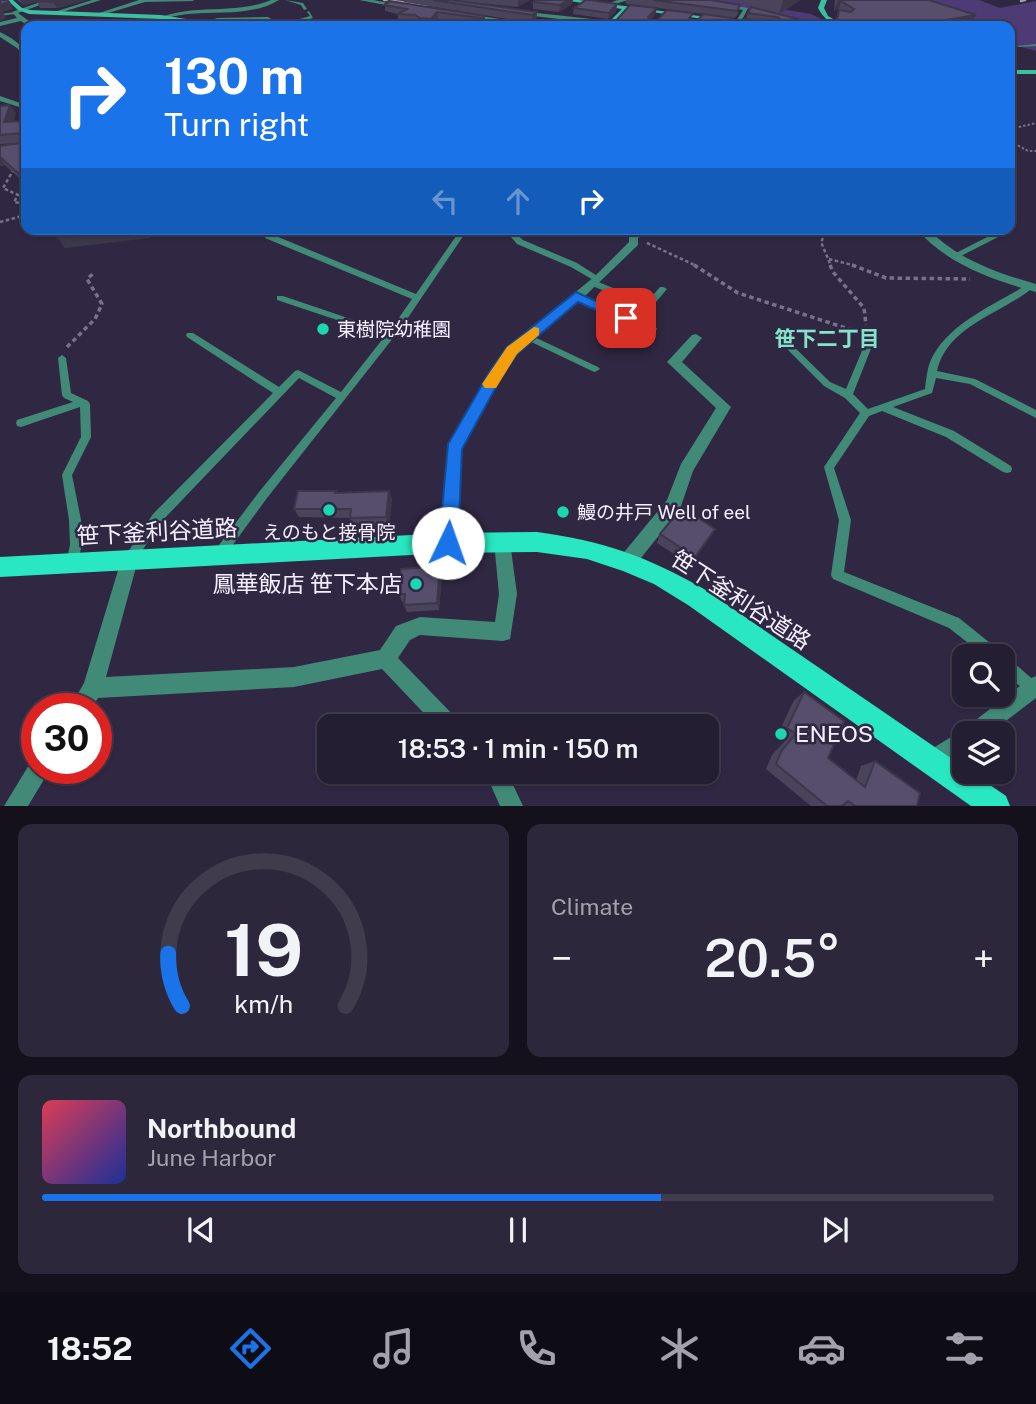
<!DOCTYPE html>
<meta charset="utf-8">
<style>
body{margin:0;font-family:"Public Sans","Noto Sans JP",sans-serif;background:#2c273a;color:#f1f3f6;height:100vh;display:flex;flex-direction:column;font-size:26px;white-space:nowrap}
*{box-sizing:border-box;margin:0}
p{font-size:23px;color:#a3a2ac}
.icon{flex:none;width:38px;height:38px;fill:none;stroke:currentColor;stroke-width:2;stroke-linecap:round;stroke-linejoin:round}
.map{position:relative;height:806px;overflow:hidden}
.details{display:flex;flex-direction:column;gap:18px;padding:18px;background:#14101c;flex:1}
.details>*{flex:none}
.hud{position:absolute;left:21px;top:21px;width:994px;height:214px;border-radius:14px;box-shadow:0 2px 5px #0004,0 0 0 2px #413c4d;background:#1a73e8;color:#fff;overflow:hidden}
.buttons{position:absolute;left:952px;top:644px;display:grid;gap:14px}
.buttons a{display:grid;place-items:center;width:63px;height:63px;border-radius:14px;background:#241e32;box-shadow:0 2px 5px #0004,0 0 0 2px #413c4d;font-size:35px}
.speed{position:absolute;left:21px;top:693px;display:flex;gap:14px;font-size:35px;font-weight:700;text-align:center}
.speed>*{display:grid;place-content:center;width:91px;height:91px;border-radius:50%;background:#241e32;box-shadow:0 2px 5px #0004,0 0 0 2px #413c4d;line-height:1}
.speed .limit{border:10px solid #d22;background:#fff;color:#111}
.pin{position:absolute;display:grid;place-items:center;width:60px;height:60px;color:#fff;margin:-30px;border-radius:14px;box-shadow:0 4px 10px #0006}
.me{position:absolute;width:77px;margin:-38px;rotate:3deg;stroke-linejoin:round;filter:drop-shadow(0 0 5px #0008)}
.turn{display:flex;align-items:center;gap:24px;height:147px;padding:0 28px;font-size:32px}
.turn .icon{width:91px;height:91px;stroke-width:2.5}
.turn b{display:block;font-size:49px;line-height:60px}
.lanes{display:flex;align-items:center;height:66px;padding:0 28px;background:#0003;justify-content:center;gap:35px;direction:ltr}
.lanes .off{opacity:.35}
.big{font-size:52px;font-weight:600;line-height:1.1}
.details .widget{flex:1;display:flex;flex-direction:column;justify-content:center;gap:10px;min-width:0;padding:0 24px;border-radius:14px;background:#2c273a}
.details .dial{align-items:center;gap:0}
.dial svg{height:182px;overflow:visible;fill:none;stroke:#413c4d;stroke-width:7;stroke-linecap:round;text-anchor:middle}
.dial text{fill:#f1f3f6;stroke:none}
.song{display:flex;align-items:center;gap:21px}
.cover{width:84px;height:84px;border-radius:10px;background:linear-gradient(135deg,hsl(350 70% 55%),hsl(230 70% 35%))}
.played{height:7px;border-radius:4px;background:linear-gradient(90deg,#1a73e8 65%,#413c4d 65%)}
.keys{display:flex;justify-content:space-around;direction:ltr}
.heat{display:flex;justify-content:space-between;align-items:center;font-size:38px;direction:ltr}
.details .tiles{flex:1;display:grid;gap:18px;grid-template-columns:1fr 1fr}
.widget:last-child{grid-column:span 2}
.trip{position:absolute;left:317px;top:714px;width:402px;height:70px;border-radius:14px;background:#241e32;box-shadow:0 2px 5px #0004,0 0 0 2px #413c4d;font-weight:600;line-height:70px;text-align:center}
.tabs{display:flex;height:112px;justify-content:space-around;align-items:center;background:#0e0c14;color:#a3a2ac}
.tabs .icon{width:49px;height:49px}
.tabs .on{color:#1a73e8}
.tabs b{font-size:32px;color:#f1f3f6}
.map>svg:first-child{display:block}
.green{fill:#4e3a75}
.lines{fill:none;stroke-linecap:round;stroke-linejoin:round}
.path-far2{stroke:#787188;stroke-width:2;stroke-dasharray:2.5 2;stroke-linecap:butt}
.path-far1{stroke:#787188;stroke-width:2.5;stroke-dasharray:3.5 2.5;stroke-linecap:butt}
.path{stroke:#787188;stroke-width:3.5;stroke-dasharray:4.5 3.5;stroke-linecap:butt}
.lane{fill:#408a77;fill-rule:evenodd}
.street{fill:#408a77;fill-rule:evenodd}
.secondary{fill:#3abfa1;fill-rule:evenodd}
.primary{fill:#28e7c1;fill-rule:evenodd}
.rail{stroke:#a49eb2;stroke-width:2.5}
.wall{fill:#4a435c}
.shaded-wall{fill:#3c374b}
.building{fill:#564e6b;stroke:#3c374b;stroke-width:2}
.route{fill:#1a73e8;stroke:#114b97;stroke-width:2}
.slow{fill:#f59e0b}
.poi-dot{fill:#1cd5b1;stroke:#302843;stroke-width:2.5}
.labels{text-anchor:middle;stroke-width:5;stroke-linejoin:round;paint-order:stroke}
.poi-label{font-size:19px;fill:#f4f0ff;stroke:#302843;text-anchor:start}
.neighbourhood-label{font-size:21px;font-weight:bold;fill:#83e4ca;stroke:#302843}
.near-street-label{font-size:23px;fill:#f4f0ff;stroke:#302843}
.near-poi-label{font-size:23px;fill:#f4f0ff;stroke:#302843;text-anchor:end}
</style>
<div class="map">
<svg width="1036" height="806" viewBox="0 0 1036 806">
<rect width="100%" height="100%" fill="#302843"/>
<path class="green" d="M696,0H746L757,5L811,14L835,26H814L733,5Z
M879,0H979L1000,8L1036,1V51L1010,44V26H958Z"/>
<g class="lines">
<path class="path-far2" d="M1010,129L1036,123
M1010,141L1028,151H1036"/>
<path class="path-far1" d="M14,169L3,188L18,195L14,202L26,204
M0,222L26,215
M823,238L821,242L831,266
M647,243L697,266
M829,259L856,266"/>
<path class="path" d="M694,265L738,293L858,332
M830,265L833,272L864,308L866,325
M852,265L886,278L970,279
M67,347L95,319L102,304L87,279L95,272"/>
<path class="lane" d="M285,0L303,3L307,9L304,10L301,5Z
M309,11L313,18L289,24H275L267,19L218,20L208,24L206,23L217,18L268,17L276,22H289L310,16L307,12Z
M15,12V14L0,16V14Z
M787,18L812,25L813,26H807L786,20Z
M1036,44V46L1019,47L1017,46Z
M461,229H468L401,328L267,498L224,557L220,558L216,557L214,553L216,549L259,492L336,398L299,378L161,522L134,563L130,565L126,563L124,559L126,555L153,514L273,393L187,337L186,335L187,333H193L279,387L295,371L298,370L341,392L385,336L277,300V296H283L389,332L412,299L265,238V234H271L416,294Z
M504,229H511L523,240L577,263L602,279L598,281H595L571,267L517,244Z
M822,229H830L831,230L827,232Z
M997,232H1003L1004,234L959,257H953L952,255Z
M590,281H596L647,302L660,287H663L667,289L651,308L648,309L590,285Z
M1028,284H1031L1035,286C1004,313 947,325 937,371L975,379L1036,410V418L970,384L936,378L932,393L893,407L954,431L1011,466L1012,469L1011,472L1007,473L1003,472L946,437L882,411L869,416L834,468L851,520L844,572L959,618L1000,651L1002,656H985L949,628L833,579L831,575L839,520L824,467L860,413L845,398L824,386L780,342L781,340H787L830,382L846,389L864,346L863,334L867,331L870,332L872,346L853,394L868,409L925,389C926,380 927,370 930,362C947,323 995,305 1028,284Z
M528,334L598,367L600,369L595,372L592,371L525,339L524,337L525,335Z
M62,355L66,358L71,393L88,401L90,404L91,437L72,475L81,520L82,545L76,567L72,569L68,567L66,563L70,545L69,520L62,475L81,437L80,407L21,427L17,426L16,423L17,420L73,402L64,398L62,395L58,358Z
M1003,656L1008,658L1036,682V694L1033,695L1028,693L1003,672Z"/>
<path class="street" d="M46,0H54L18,13L33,24H54L57,26H28L21,21L0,26V22L17,18L12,12Z
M92,0H101L56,14L51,13Z
M139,0H193L194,1L145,2L98,16L93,15Z
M271,0H279C247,19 210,9 175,16C164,18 155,26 144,26C181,0 231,17 271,0Z
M359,0H373L405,6L402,8Z
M618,0H628L612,5L609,3Z
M720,3L748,8L739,26H733L743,10L720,5Z
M518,11L611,21L614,23L611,25L516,14Z
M467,14L533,24L536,26H523L465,17Z
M327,20L416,24L419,26L328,24L313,26Z
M208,21L210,24L196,26L197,25Z
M0,32C11,38 26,45 26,59L17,48L0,37Z
M0,96L26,105V109L0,101Z
M640,229H654L638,238V245L585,296L655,326L657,329L655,332H647L578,302L517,354L500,378L461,449L456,543L454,548L448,551L442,548L440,543L447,449L490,372L507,348L594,277L629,242V235Z
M917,229H928C957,259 997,273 1036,284V292C993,280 946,264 917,229Z
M696,334L702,338L682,362L731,407L693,471L680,509L633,568L627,570L621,568L618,562L621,556L667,500L681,464L716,408L667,362L692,335Z
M502,534L508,537L510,542L517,594L510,639L503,641L420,635L410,640L398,658L457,719L460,726H436L382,669L294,687L98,698L91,709H69L84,683L123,554L129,552L135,554L138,560L106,677L294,667L380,650L396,626L420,617L495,622L499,594L494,542L496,537Z
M1036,676V698L990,733H964V752L933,772L925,769L922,761L925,753L964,729L1029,679Z
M37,758V768H51L28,806H4L32,760Z
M485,772H507L523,806H500Z"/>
<path class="secondary" d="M7,0H13L22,8L30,10L161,15L230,26L161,19L29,14L18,10Z
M563,0H579L722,19L719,21L628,9L611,26H605L622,9Z
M821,0H827L824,8L828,16L845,26C832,26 824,19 818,8Z
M1010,70H1036V74H1010Z"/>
<path class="primary" d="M537,532C603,541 646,556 704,589L964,767V772H971L1006,796L1010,806H971L688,605L654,584L623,571L587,559L537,552L448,553L0,577V557L448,533Z"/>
<path class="rail" d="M384,0L427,5
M1021,1L1025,0
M514,18L573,26"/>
</g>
<path class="wall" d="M17,0H88L57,8H40L37,2L23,5Z
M403,0H530L518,7L460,1L537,12L536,20L532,23L404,2Z
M626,0H711L739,12L735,18L626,4Z
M724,0H800L779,14L732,0Z
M835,0H929L976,15L970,26H834L839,8L834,11Z
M533,2L572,4L559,12L533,9Z
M385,3L485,16V23L481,25L438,19L431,26L421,25L416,21H398V14L385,11Z
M617,4L616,11L608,19L573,14L574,8Z
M751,7L797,24L611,26L657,8L655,15L650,21L692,20L691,22H735L746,19L748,13Z
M0,106L16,113L13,121H26V184L5,165L0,166V146L20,143L0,144Z
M336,491L337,493L389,491L392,500L389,525L353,527L350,518L299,517L294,509Z
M660,534L710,537L691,565L657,543Z
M440,566L442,574L439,610L407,612L404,605V602H402L399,594Z
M804,692L828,758L856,780L861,766L875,761L917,806H811L766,769L772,755L786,740L778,734L794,700Z"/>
<path class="shaded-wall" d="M20,0H44L23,5Z
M61,0H88L57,8L53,2Z
M518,0H530L518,7Z
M568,0H573L572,4L559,12L560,5Z
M783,0H800L779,14Z
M838,0H850L841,1L839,8L834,11Z
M9,2L13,9L3,12L6,18L0,21V5Z
M617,4L616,11L608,19L609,13Z
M657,8L655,15L647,24L648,17Z
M437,12L438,19L431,26V19Z
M537,12L536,20L532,23V15Z
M976,15L970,26H910Z
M485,16V23L481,25V18Z
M10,105L16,113L10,131L4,122Z
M0,157L5,165L0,166Z
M134,229H152L150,238L65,248L58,238Z
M389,491L392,500L389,525L386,517Z
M715,529L710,537L691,565L695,557Z
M440,566L442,574L439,610L437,603Z"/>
<path class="building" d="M0,0H7L9,2L0,5Z
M40,0H61L53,2L37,1Z
M433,0H451L537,12L532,15Z
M537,0H568L560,5L533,2Z
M586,0H590L617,4L609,13L574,8Z
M653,0H711L740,5L737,11Z
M846,0H929L976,15L910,26H836L839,10L851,12L854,9L841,1Z
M389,1L485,16L481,18L437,12L431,19L420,18L415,15L398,14L407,9L384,5L387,3H385Z
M630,5L657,8L648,17L650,22L656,21L667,10L693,13L689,19L691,22L697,21L703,14L732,18L735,22L744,19L777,22L780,19L777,17L748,13L751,7L798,19L796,24L803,25L802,26H611Z
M26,71V89L22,90Z
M10,105L4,122L26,121V180L0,157V146L20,143L22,133L0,135V106Z
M62,229H134L58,238Z
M298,491H336L335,493L389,491L386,517L350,518L351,509H294Z
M682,507L715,529L695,557L660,534Z
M440,566L437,603L404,605L405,594H399L401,569Z
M804,692L844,721L828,758L865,787L875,761L920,793L917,806H855L848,801L842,806H827L776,764L782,750L796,734L787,728Z"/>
<path class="route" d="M576,292L633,318L631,321H621L578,302L517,354L501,378L462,449L458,543L455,549L448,552L442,549L439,543L448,444L490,371L507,347Z"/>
<path class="slow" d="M534,327L539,328V335L517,354L496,388H485L482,384L507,347Z"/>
<g class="poi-dot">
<circle cx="323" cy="329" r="7"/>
<circle cx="329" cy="510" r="7"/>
<circle cx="563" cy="512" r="7"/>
<circle cx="416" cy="584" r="7"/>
<circle cx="781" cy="734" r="7"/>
</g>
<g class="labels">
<g class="poi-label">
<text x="337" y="336">東樹院幼稚園</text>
<text x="577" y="519">鰻の井戸 Well of eel</text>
<text x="329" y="539" text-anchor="middle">えのもと接骨院</text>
</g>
<g class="neighbourhood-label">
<text x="827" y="346">笹下二丁目</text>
</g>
<g class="near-street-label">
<text transform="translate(157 532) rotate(-3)" y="8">笹下釜利谷道路</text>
<text transform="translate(741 600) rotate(33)" y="8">笹下釜利谷道路</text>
</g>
<g class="near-poi-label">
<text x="402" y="592">鳳華飯店 笹下本店</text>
<text x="795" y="742" text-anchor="start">ENEOS</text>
</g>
</g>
</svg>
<div class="buttons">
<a><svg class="icon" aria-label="search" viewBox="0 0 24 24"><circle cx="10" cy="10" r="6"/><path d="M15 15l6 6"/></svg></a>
<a><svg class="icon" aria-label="layers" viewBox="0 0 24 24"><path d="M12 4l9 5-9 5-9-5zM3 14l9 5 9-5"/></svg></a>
</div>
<div class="speed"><div class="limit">30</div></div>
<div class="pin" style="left:626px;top:318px;background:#d93025"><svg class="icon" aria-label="arrive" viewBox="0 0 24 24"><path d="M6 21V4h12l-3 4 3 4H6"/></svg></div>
<svg class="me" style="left:448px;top:543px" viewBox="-20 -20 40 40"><circle r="19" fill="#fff"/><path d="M0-13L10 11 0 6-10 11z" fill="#1a73e8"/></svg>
<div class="trip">18:53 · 1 min · 150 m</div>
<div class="hud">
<div class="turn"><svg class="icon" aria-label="right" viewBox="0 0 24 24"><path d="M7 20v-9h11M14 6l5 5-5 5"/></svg><div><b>130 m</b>Turn right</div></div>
<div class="lanes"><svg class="icon off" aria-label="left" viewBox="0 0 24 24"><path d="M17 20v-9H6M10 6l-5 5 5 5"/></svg><svg class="icon off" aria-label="ahead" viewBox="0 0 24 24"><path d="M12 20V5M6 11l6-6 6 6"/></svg><svg class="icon" aria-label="right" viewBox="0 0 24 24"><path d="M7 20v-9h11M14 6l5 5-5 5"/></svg></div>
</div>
</div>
<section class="details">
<div class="tiles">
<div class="widget dial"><svg viewBox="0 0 100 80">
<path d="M14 69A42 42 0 1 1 86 69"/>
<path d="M14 69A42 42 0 0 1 8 46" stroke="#1a73e8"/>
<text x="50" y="56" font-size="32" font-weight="700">19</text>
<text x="50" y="72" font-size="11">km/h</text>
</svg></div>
<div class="widget"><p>Climate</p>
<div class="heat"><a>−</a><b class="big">20.5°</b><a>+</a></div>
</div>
<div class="widget">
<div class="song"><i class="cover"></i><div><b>Northbound</b><p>June Harbor</p></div></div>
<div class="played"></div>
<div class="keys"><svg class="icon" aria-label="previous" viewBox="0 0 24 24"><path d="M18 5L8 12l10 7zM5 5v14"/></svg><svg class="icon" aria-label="pause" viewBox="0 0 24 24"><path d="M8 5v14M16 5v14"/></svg><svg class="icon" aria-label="next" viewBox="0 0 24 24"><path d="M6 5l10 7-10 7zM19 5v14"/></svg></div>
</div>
</div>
</section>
<nav class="tabs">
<b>18:52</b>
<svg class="icon on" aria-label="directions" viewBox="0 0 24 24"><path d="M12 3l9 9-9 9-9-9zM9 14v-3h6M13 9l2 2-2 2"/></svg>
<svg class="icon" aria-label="music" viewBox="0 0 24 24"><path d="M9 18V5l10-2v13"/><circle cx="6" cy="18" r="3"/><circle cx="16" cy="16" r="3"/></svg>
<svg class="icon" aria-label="phone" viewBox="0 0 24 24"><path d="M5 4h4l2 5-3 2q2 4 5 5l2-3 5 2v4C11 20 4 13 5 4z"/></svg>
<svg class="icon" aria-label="climate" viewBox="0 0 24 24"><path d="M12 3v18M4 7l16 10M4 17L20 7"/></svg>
<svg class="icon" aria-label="car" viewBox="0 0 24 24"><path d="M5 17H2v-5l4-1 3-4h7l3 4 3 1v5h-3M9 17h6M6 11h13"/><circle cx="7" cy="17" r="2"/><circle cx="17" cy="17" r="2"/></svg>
<svg class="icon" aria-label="filters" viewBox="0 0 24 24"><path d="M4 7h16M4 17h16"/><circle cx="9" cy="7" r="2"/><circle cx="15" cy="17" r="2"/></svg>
</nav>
